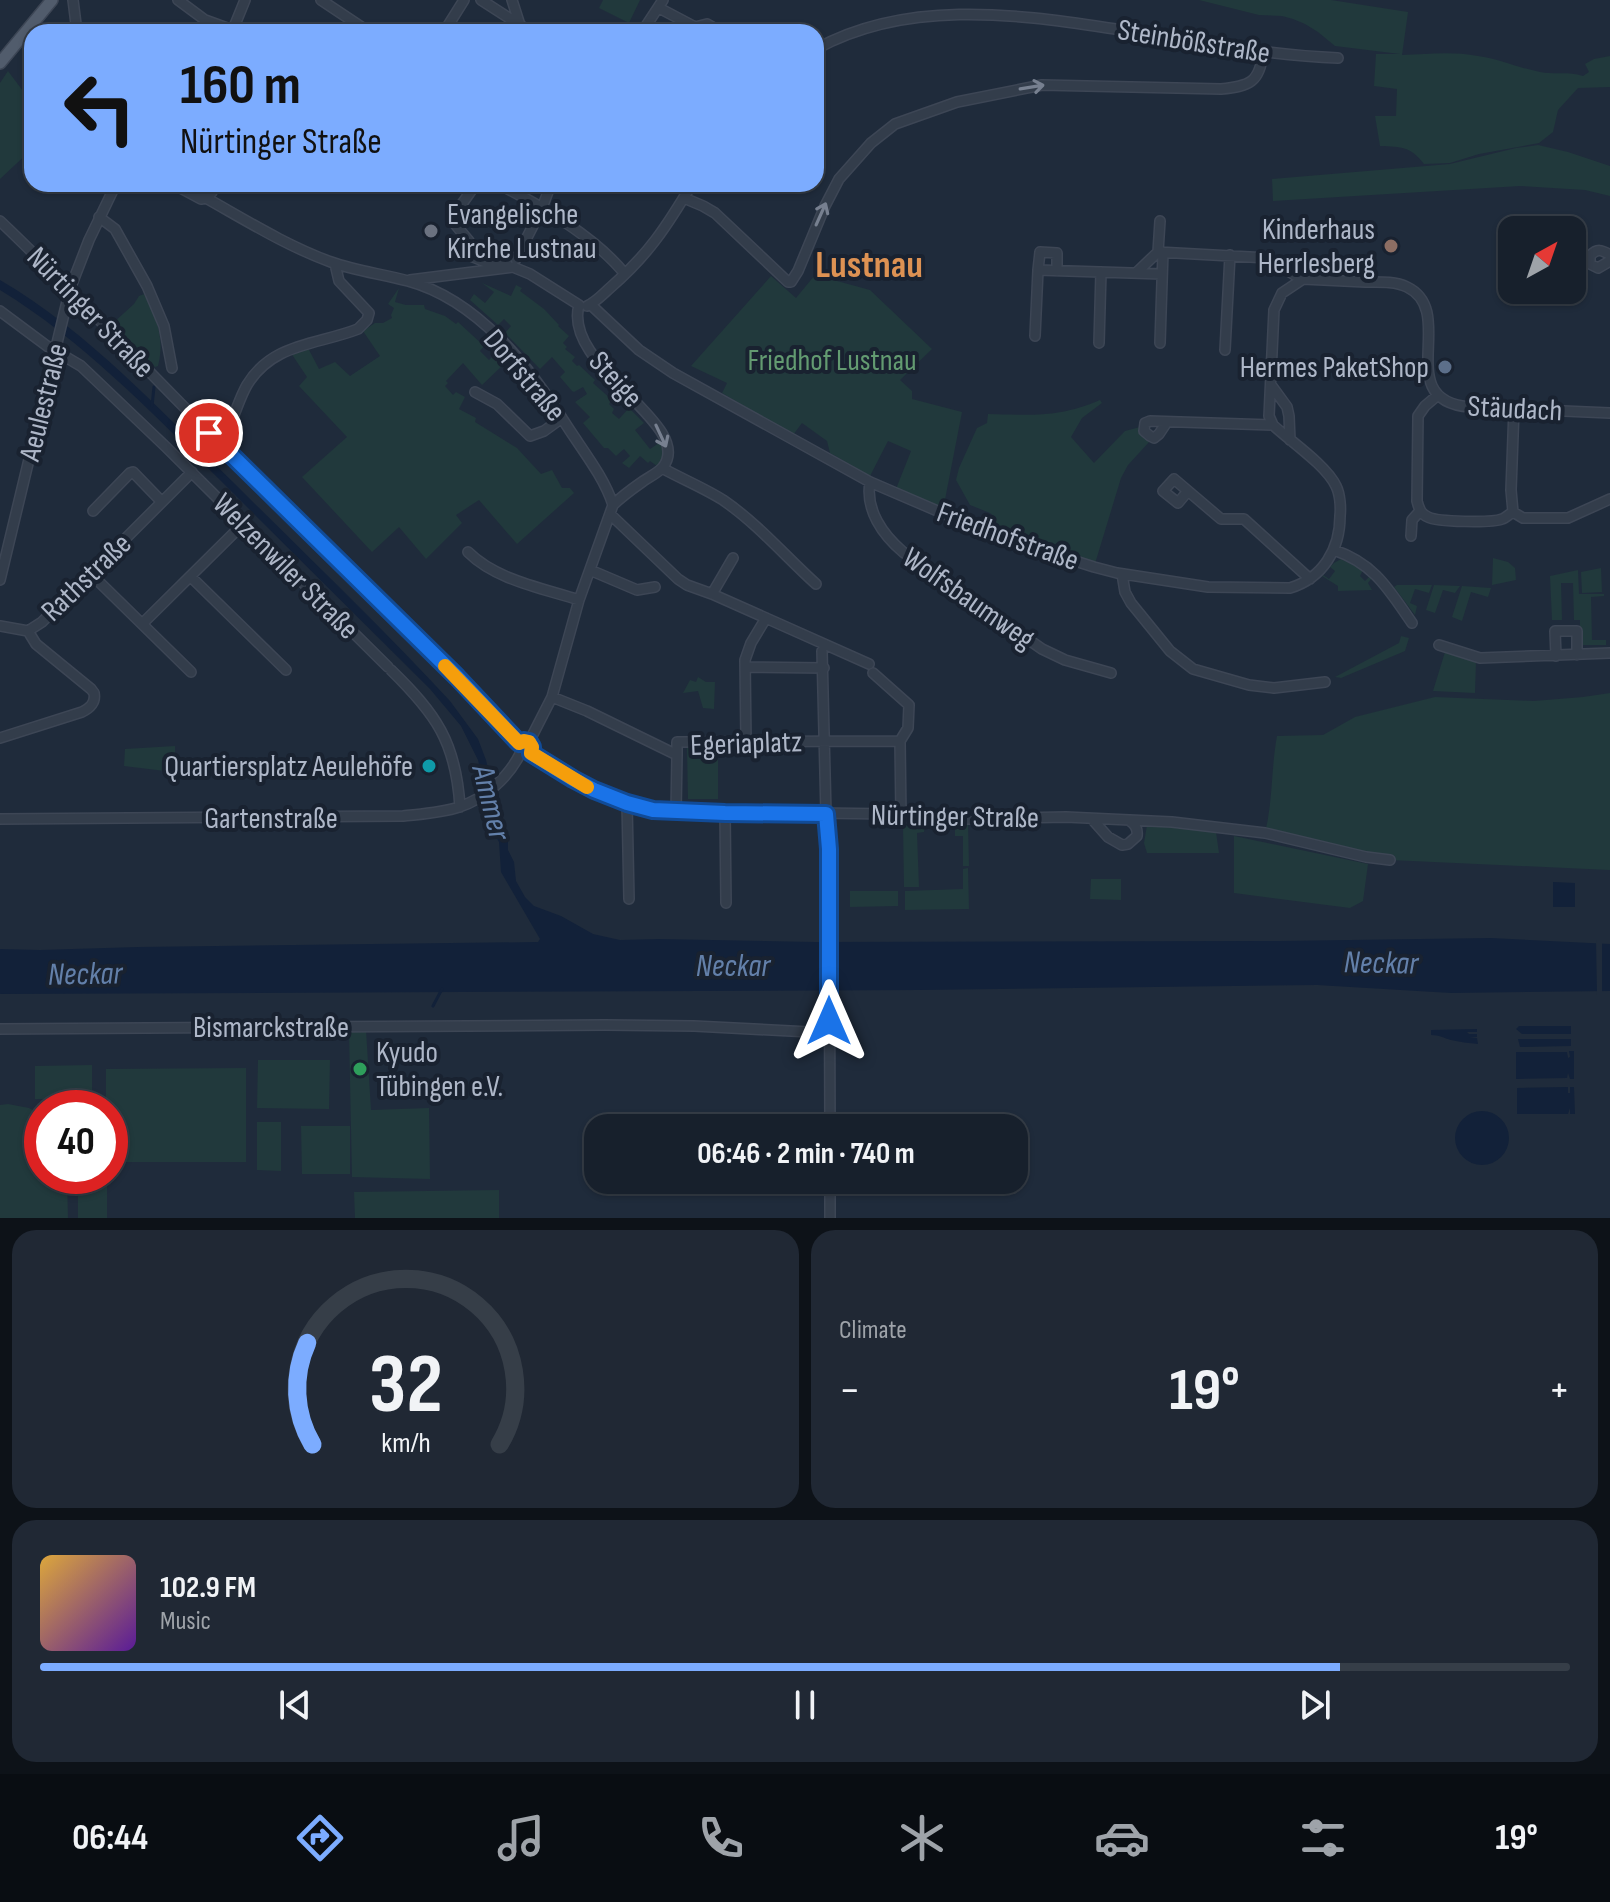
<!DOCTYPE html>
<meta charset="utf-8">
<style>
body{margin:0;font-family:"Sofia Sans Condensed",sans-serif;background:#202834;color:#f1f3f6;height:100vh;display:flex;flex-direction:column;font-size:30px;white-space:nowrap}
*{box-sizing:border-box;margin:0}
p{font-size:26px;color:#9ea3a9}
.icon{flex:none;width:44px;height:44px;fill:none;stroke:currentColor;stroke-width:2;stroke-linecap:round;stroke-linejoin:round}
.map{position:relative;height:1218px;overflow:hidden}
.side{display:flex;flex-direction:column;gap:12px;padding:12px;background:#0d1218;flex:1}
.side>*{flex:none}
.banner{position:absolute;left:24px;top:24px;width:800px;height:168px;border-radius:24px;box-shadow:0 2px 6px #0004,0 0 0 2px #363e48;background:#7cacff;color:#111;overflow:hidden}
.needle{width:52px;rotate:40deg}
.controls{position:absolute;left:1498px;top:216px;display:grid;gap:16px}
.controls a{display:grid;place-items:center;width:88px;height:88px;border-radius:16px;background:#17202c;box-shadow:0 2px 6px #0004,0 0 0 2px #363e48;font-size:40px}
.speed{position:absolute;left:24px;top:1090px;display:flex;gap:16px;font-size:40px;font-weight:700;text-align:center}
.speed>*{display:grid;place-content:center;width:104px;height:104px;border-radius:50%;background:#17202c;box-shadow:0 2px 6px #0004,0 0 0 2px #363e48;line-height:1}
.speed .limit{border:12px solid #d22;background:#fff;color:#111}
.pin{position:absolute;display:grid;place-items:center;width:68px;height:68px;color:#fff;margin:-34px;border:4px solid #fff;border-radius:50%;box-shadow:0 2px 8px #0007}
.me{position:absolute;width:88px;margin:-44px;rotate:0deg;stroke-linejoin:round;filter:drop-shadow(0 0 6px #0008)}
.turn{display:flex;align-items:center;gap:28px;height:168px;padding:0 24px;font-size:36px}
.turn .icon{width:104px;height:104px;stroke-width:2.5}
.turn b{display:block;font-size:56px;line-height:68px}
.big{font-size:60px;font-weight:700;line-height:1.1}
.side .tile{flex:1;display:flex;flex-direction:column;justify-content:center;gap:12px;min-width:0;padding:0 28px;border-radius:24px;background:#202834}
.side .dial{align-items:center;gap:0}
.dial svg{height:208px;overflow:visible;fill:none;stroke:#363e48;stroke-width:7;stroke-linecap:round;text-anchor:middle}
.dial text{fill:#f1f3f6;stroke:none}
.song{display:flex;align-items:center;gap:24px}
.cover{width:96px;height:96px;border-radius:12px;background:linear-gradient(135deg,hsl(40 70% 55%),hsl(270 70% 35%))}
.played{height:8px;border-radius:4px;background:linear-gradient(90deg,#7cacff 85%,#363e48 85%)}
.keys{display:flex;justify-content:space-around;direction:ltr}
.heat{display:flex;justify-content:space-between;align-items:center;font-size:44px;direction:ltr}
.side .tiles{flex:1;display:grid;gap:12px;grid-template-columns:1fr 1fr}
.tile:last-child{grid-column:span 2}
.trip{position:absolute;left:584px;top:1114px;width:444px;height:80px;border-radius:24px;background:#17202c;box-shadow:0 2px 6px #0004,0 0 0 2px #363e48;font-weight:700;line-height:80px;text-align:center}
.tabs{display:flex;height:128px;justify-content:space-around;align-items:center;background:#090d12;color:#9ea3a9}
.tabs .icon{width:56px;height:56px}
.tabs .on{color:#7cacff}
.tabs b{font-size:36px;color:#f1f3f6}
.map>svg:first-child{display:block}
.green{fill:#21393c}
.water{fill:#122139}
.pier{fill:#1f2b3b}
.lines{fill:none;stroke-linecap:round;stroke-linejoin:round}
.stream{stroke:#122139;stroke-width:3}
.minor-casing{stroke:#3d4655;stroke-width:12}
.major-casing{stroke:#3d4655;stroke-width:14}
.minor{stroke:#333d4b;stroke-width:9}
.major{stroke:#515c6c;stroke-width:11}
.oneway{stroke:#778090}
.route-casing{stroke:#114b97;stroke-width:20}
.route{stroke:#1a73e8;stroke-width:14}
.slow{stroke:#f59e0b;stroke-width:14}
.worship-dot{fill:#6b7280;stroke:#192230;stroke-width:3}
.education-dot{fill:#8d6e63;stroke:#192230;stroke-width:3}
.service-dot{fill:#5c6f8a;stroke:#192230;stroke-width:3}
.culture-dot{fill:#0f9aa8;stroke:#192230;stroke-width:3}
.leisure-dot{fill:#2e9e5b;stroke:#192230;stroke-width:3}
.labels{text-anchor:middle;stroke-width:8;stroke-linejoin:round;paint-order:stroke}
.street-label{font-size:30px;fill:#aeb7c8;stroke:#192230}
.poi-label{font-size:30px;fill:#aeb7c8;stroke:#192230;text-anchor:end}
.park-label{font-size:30px;fill:#639b71;stroke:#192230}
.water-label{font-size:32px;font-style:italic;fill:#6380aa;stroke:#192230}
.district-label{font-size:38px;font-weight:bold;fill:#dd9253;stroke:#192230}
</style>
<div class="map">
<svg width="1610" height="1218" viewBox="0 0 1610 1218">
<rect width="100%" height="100%" fill="#1f2b3b"/>
<path class="green" d="M603,0H640L629,23L599,8Z
M1199,0H1331L1408,12L1402,55C1428,54 1452,51 1478,56C1499,59 1519,68 1540,72C1556,75 1568,71 1583,76L1589,72L1585,64L1594,59L1610,56V87L1578,88L1558,110L1553,132L1539,143L1479,154L1450,163L1424,164C1410,146 1402,147 1380,146L1375,116H1396L1397,89L1374,86L1376,54H1400L1335,46L1318,32L1305,24L1293,19L1282,16L1259,15Z
M8,71L32,103V149L0,179V83Z
M1538,145L1568,152L1610,166V196L1585,190L1520,186L1273,201L1272,179L1450,164L1516,148Z
M815,275L870,290L932,349L900,380L912,391V399L962,412L943,510L896,489L911,451L888,441L870,476L830,453L827,441L802,423L793,435L722,393L727,383L691,366L771,276L796,298Z
M482,283L511,296L516,285L522,288L520,291L544,309L559,325L558,326L569,336L563,343L567,347L565,349L575,357L572,361L577,366L579,365L595,380L593,383L612,400L609,404L614,409L612,413L619,419L629,408L644,423L635,430L650,449L659,443C666,451 663,458 657,466L650,461L648,463L640,456L629,468L622,463L630,456L624,449L616,456L608,448H604L583,423L590,417L575,402L587,394L583,387L574,392L572,391L560,377L565,372L552,357L540,369L505,333L511,326L504,319L498,325L470,300L474,294L485,303L494,292Z
M399,288L395,302L406,305H424L425,309L445,316L456,324L458,322L484,346L480,351L489,360L493,356L503,365L482,385L463,363L446,381L448,383L445,386L453,395L456,392L465,397L459,409L476,418L475,422L517,448L541,474L552,470L562,488H570L574,493L517,544L479,500L456,515L462,523L426,559L399,527L372,552L302,477L347,437L299,386L307,377L291,353L308,348L319,369L335,362L350,376L380,356L363,331L375,323H383L392,318L391,315L394,308L388,304Z
M144,294C157,319 165,338 158,366L155,367L113,323L134,304L139,296Z
M1100,400L1102,403L1082,418L1071,437L1094,463L1125,431L1144,426L1150,441L1128,465L1121,478L1094,567L991,534L995,517L990,513L970,505L956,480L959,468L977,428L987,423L988,414C1032,415 1058,418 1100,400Z
M1493,558L1508,562L1515,568L1516,580L1492,585Z
M1341,559L1363,570L1360,576L1365,581L1370,576L1372,578L1368,583L1372,590L1338,591V586L1322,576L1323,575L1329,579L1335,571L1330,567L1334,563Z
M1601,568L1602,592L1582,593L1581,572Z
M1578,570L1579,594H1604V596L1591,597L1592,640H1606V645H1580V620H1574L1573,583H1561L1562,620H1552L1550,576Z
M1397,585H1432L1429,593L1415,589L1410,603L1417,606L1415,615L1394,587Z
M1434,585L1460,586L1455,593L1443,590L1435,613L1426,610Z
M1462,586L1491,588L1488,597L1471,592L1462,621L1452,617Z
M1401,636L1409,638L1405,651L1341,678L1335,677L1399,643Z
M1445,652L1476,661L1475,693L1433,691Z
M698,677L706,682H715L714,709L703,708L698,691L683,693L690,680L696,682Z
M1610,693V870L1390,860L1265,833C1273,801 1271,768 1277,736L1323,735L1355,717L1435,697L1534,701L1583,697Z
M175,746V754L167,757L165,771L124,766L125,749Z
M718,747V799H688L687,748Z
M917,810L1019,811V812L917,816Z
M955,823H968L969,866H963V836H955Z
M903,825H925L924,832L917,833L919,887H904Z
M1147,825L1216,832L1219,853H1147L1144,843Z
M1234,836L1368,864L1363,901L1350,908L1234,893Z
M968,868L969,909L905,910V891L963,889V869Z
M1091,879H1121V900L1090,899Z
M850,891H898V906L850,907Z
M366,1030L371,1110L429,1108L430,1179L352,1177L349,1031Z
M258,1060H330L329,1109L257,1108Z
M92,1065V1099H35V1066Z
M246,1068V1162H110V1108H106V1069Z
M8,1104L29,1108L42,1115V1176H67L68,1218H0V1105Z
M257,1122H281V1171L257,1170Z
M301,1126H350V1174H302Z
M78,1182H107V1218H78Z
M499,1190V1218H355L354,1192Z"/>
<path class="water" d="M0,280C89,332 162,412 235,484C307,556 381,626 450,701L478,739L486,760L500,819L508,841V850L514,862L516,881L525,897L534,906L561,916L593,934L620,940L659,939L815,942L1279,941L1491,938L1610,944V991L1451,993L1317,985L920,990L0,994V949L40,950L138,947L538,942L540,939L501,872L499,842L492,830L494,820L487,800L478,760L461,726L430,689C359,618 288,548 217,477C149,410 82,340 0,290Z
M1553,882L1575,883V907H1553Z
M1519,1026H1571V1034H1522L1516,1029Z
M1477,1029V1032H1467L1469,1034H1477V1037H1469L1477,1038L1478,1044C1469,1043 1459,1042 1451,1040C1444,1038 1439,1035 1431,1035V1030Z
M1518,1039H1571V1046L1520,1047Z
M1569,1051H1574V1079H1570L1568,1073L1567,1078L1516,1079V1052H1567L1568,1058L1570,1057Z
M1568,1087V1093H1570V1087H1574L1575,1114H1570V1108L1568,1114H1517V1088Z
M1455 1138a27 27 0 1 1 54 0a27 27 0 1 1-54 0Z"/>
<path class="pier" d="M822,938H837V995H822Z
M1596,940H1602V995H1597Z"/>
<g class="lines">
<path class="stream" d="M152,406L154,387
M433,1006L442,989"/>
<defs>
<path id="minor" d="M73,0L77,32
M178,0L205,20L238,32
M321,0L369,32
M481,0L531,32
M512,0L520,25
M659,8L695,27L707,24L721,32
M232,32L245,0
M444,32L464,0
M642,32L663,0
M816,49C905,0 1011,13 1108,28C1185,39 1261,55 1338,58
M173,184L201,199L206,198C247,221 287,246 331,262C356,271 383,274 408,281C478,300 530,367 567,426C583,451 604,477 613,505L579,600L552,697L529,742
M476,184L459,208L454,223L469,241L466,252L468,255L488,263L505,260L508,267
M498,184C540,205 595,237 625,274
M206,198L212,192L215,184
M684,198L703,206L715,213L788,282H791L798,271L825,206L839,179L871,143L895,124L957,102L1042,85L1221,89C1249,86 1260,83 1263,52
M99,217L115,229L147,286L164,326L172,368
M0,221C72,289 139,363 210,433C313,536 420,636 519,743
M1158,252L1160,221
M1610,255C1602,250 1597,248 1590,256V264L1598,268L1610,261
M516,259L542,208L551,184
M1038,270L1040,252L1057,253V271
M1137,272L1158,252L1268,258C1281,263 1290,275 1303,279C1324,280 1344,281 1365,282C1379,282 1395,281 1407,287C1459,312 1390,401 1470,407L1610,413
M410,280L513,267L530,274L579,305
M579,305C562,367 696,424 663,467C658,473 649,477 642,482C632,489 622,496 613,505
M591,305L639,350L673,373L870,482L991,534L1094,567L1117,573L1208,587L1290,588C1323,578 1340,549 1340,516C1341,507 1340,494 1336,486C1326,465 1290,441 1273,425L1269,416L1274,310L1282,293L1303,279
M587,306C596,302 603,294 611,287C648,255 667,226 692,184
M0,311L47,346L81,366L166,447L388,667
M1035,336L1038,270L1162,274
M1099,343L1101,272
M1160,343L1163,252
M1225,350L1230,255
M1271,385L1287,407L1289,416L1290,440
M475,392L497,404L530,436L544,431L562,418
M1438,395L1425,406L1418,416L1417,501C1419,509 1421,514 1428,517C1437,522 1492,523 1502,519C1506,518 1509,514 1513,512L1511,490L1514,409
M1167,422L1159,434L1154,438L1150,436L1144,431L1145,423L1150,421L1273,425
M218,441C234,425 236,404 247,385C272,343 317,345 358,329L367,320L369,313L339,281L335,264
M662,468C682,479 704,488 723,500C758,524 785,556 816,584
M870,482C865,510 883,535 903,552L1042,649L1065,660L1111,673
M1188,491L1178,503L1163,491L1174,479L1221,519H1244L1310,579
M93,511L130,473L133,472L162,502
M1513,512L1523,518H1568L1610,499
M610,514L678,579L687,585L712,594L869,664
M1411,536L1412,520L1420,511
M1334,550C1375,564 1389,590 1412,623
M468,552C496,580 542,588 579,600
M590,570L637,590L655,587
M91,574L191,672
M1122,574L1125,592L1131,603L1170,651L1193,669L1249,685L1274,688L1325,682
M191,577L286,670
M0,580L70,289L89,240L116,184
M712,594L733,558
M142,624L244,523
M0,626L28,631L42,622L192,472
M1439,645L1480,658L1610,653
M822,651L826,814L829,849L830,1128
M1556,656L1555,631H1577V655
M745,667L824,668
M391,670C436,714 456,742 460,807
M873,673L909,705L908,728L900,741L901,816
M552,697L587,711L677,755L676,812
M0,738L82,712C90,708 96,703 94,693L91,689L36,644L28,631
M746,741L745,660L751,643L766,618
M531,753C546,761 559,772 574,780C601,795 632,806 663,811L892,814L916,820L1066,817L1172,822L1265,833L1366,857L1390,860
M677,755V742L900,741
M627,803L629,899
M725,813L726,903
M0,819L403,816C421,814 441,813 459,807C484,799 508,778 520,754
M1092,819L1108,837L1122,845L1128,844L1137,836C1138,828 1135,825 1129,820
M0,1029L605,1025L694,1026L829,1033
M830,1218V1180"/>
<path id="major" d="M0,63L52,0"/>
</defs>
<use href="#minor" class="minor-casing"/>
<use href="#major" class="major-casing"/>
<use href="#minor" class="minor"/>
<use href="#major" class="major"/>
</g>
<defs><path id="oneway-shaft" d="M-6 0H5M1.5-3L5.5 0L1.5 3" fill="none" stroke-width="1.6" stroke-linecap="round" stroke-linejoin="round" transform="scale(2)"/></defs>
<g class="oneway">
<use href="#oneway-shaft" transform="translate(1032 87) rotate(-9)"/>
<use href="#oneway-shaft" transform="translate(821 214) rotate(-66)"/>
<use href="#oneway-shaft" transform="translate(661 436) rotate(65)"/>
</g>
<g class="lines">
<defs>
<path id="route" d="M209,433L457,677L519,743L524,741L529,742L532,747L531,753L573,779L594,790L627,803L653,810L725,813L826,814L829,849V1021"/>
</defs>
<use href="#route" class="route-casing"/>
<use href="#route" class="route"/>
<path class="slow" d="M445,666L519,743L524,741L529,742L532,747L531,753L587,787"/>
</g>
<circle class="worship-dot" cx="431" cy="231" r="8"/>
<circle class="education-dot" cx="1391" cy="246" r="8"/>
<circle class="service-dot" cx="1445" cy="367" r="8"/>
<circle class="culture-dot" cx="429" cy="766" r="8"/>
<circle class="leisure-dot" cx="360" cy="1069" r="8"/>
<g class="labels">
<g class="street-label">
<text transform="translate(1194 41) rotate(9)" y="10">Steinbößstraße</text>
<text transform="translate(91 312) rotate(46)" y="10">Nürtinger Straße</text>
<text transform="translate(525 375) rotate(50)" y="10">Dorfstraße</text>
<text transform="translate(616 379) rotate(48)" y="10">Steige</text>
<text transform="translate(43 402) rotate(-76)" y="10">Aeulestraße</text>
<text transform="translate(1515 408) rotate(3)" y="10">Stäudach</text>
<text transform="translate(1008 536) rotate(20)" y="10">Friedhofstraße</text>
<text transform="translate(286 566) rotate(45)" y="10">Welzenwiler Straße</text>
<text transform="translate(86 577) rotate(-44)" y="10">Rathstraße</text>
<text transform="translate(969 598) rotate(35)" y="10">Wolfsbaumweg</text>
<text transform="translate(746 743) rotate(-2)" y="10">Egeriaplatz</text>
<text transform="translate(955 816) rotate(1)" y="10">Nürtinger Straße</text>
<text x="271" y="828">Gartenstraße</text>
<text x="271" y="1037">Bismarckstraße</text>
</g>
<g class="poi-label">
<text x="447" y="224" text-anchor="start">Evangelische<tspan x="447" dy="34">Kirche Lustnau</tspan></text>
<text x="1375" y="239">Kinderhaus<tspan x="1375" dy="34">Herrlesberg</tspan></text>
<text x="1429" y="377">Hermes PaketShop</text>
<text x="413" y="776">Quartiersplatz Aeulehöfe</text>
<text x="376" y="1062" text-anchor="start">Kyudo<tspan x="376" dy="34">Tübingen e.V.</tspan></text>
</g>
<g class="park-label">
<text x="832" y="370">Friedhof Lustnau</text>
</g>
<g class="water-label">
<text transform="translate(492 802) rotate(76)" y="11">Ammer</text>
<text transform="translate(1381 962) rotate(1)" y="11">Neckar</text>
<text x="733" y="976">Neckar</text>
<text transform="translate(85 973) rotate(-1)" y="11">Neckar</text>
</g>
<g class="district-label">
<text x="869" y="277">Lustnau</text>
</g>
</g>
</svg>
<div class="controls">
<a><svg class="needle" viewBox="-14 -14 28 28"><path d="M0-13l5 13h-10z" fill="#e53935"/><path d="M0 13l5-13h-10z" fill="#9ea3a9"/></svg></a>
</div>
<div class="speed"><div class="limit">40</div></div>
<div class="pin" style="left:209px;top:433px;background:#d93025"><svg class="icon" aria-label="arrive" viewBox="0 0 24 24"><path d="M6 21V4h12l-3 4 3 4H6"/></svg></div>
<svg class="me" style="left:829px;top:1021px" viewBox="-20 -20 40 40"><path d="M0-17L14 15 0 8-14 15z" fill="#1a73e8" stroke="#fff" stroke-width="4"/></svg>
<div class="trip">06:46 · 2 min · 740 m</div>
<div class="banner">
<div class="turn"><svg class="icon" aria-label="left" viewBox="0 0 24 24"><path d="M17 20v-9H6M10 6l-5 5 5 5"/></svg><div><b>160 m</b>Nürtinger Straße</div></div>
</div>
</div>
<section class="side">
<div class="tiles">
<div class="tile dial"><svg viewBox="0 0 100 80">
<path d="M14 69A42 42 0 1 1 86 69"/>
<path d="M14 69A42 42 0 0 1 12 30" stroke="#7cacff"/>
<text x="50" y="56" font-size="32" font-weight="700">32</text>
<text x="50" y="72" font-size="11">km/h</text>
</svg></div>
<div class="tile"><p>Climate</p>
<div class="heat"><a>−</a><b class="big">19°</b><a>+</a></div>
</div>
<div class="tile">
<div class="song"><i class="cover"></i><div><b>102.9 FM</b><p>Music</p></div></div>
<div class="played"></div>
<div class="keys"><svg class="icon" aria-label="previous" viewBox="0 0 24 24"><path d="M18 5L8 12l10 7zM5 5v14"/></svg><svg class="icon" aria-label="pause" viewBox="0 0 24 24"><path d="M8 5v14M16 5v14"/></svg><svg class="icon" aria-label="next" viewBox="0 0 24 24"><path d="M6 5l10 7-10 7zM19 5v14"/></svg></div>
</div>
</div>
</section>
<nav class="tabs">
<b>06:44</b>
<svg class="icon on" aria-label="directions" viewBox="0 0 24 24"><path d="M12 3l9 9-9 9-9-9zM9 14v-3h6M13 9l2 2-2 2"/></svg>
<svg class="icon" aria-label="music" viewBox="0 0 24 24"><path d="M9 18V5l10-2v13"/><circle cx="6" cy="18" r="3"/><circle cx="16" cy="16" r="3"/></svg>
<svg class="icon" aria-label="phone" viewBox="0 0 24 24"><path d="M5 4h4l2 5-3 2q2 4 5 5l2-3 5 2v4C11 20 4 13 5 4z"/></svg>
<svg class="icon" aria-label="climate" viewBox="0 0 24 24"><path d="M12 3v18M4 7l16 10M4 17L20 7"/></svg>
<svg class="icon" aria-label="car" viewBox="0 0 24 24"><path d="M5 17H2v-5l4-1 3-4h7l3 4 3 1v5h-3M9 17h6M6 11h13"/><circle cx="7" cy="17" r="2"/><circle cx="17" cy="17" r="2"/></svg>
<svg class="icon" aria-label="filters" viewBox="0 0 24 24"><path d="M4 7h16M4 17h16"/><circle cx="9" cy="7" r="2"/><circle cx="15" cy="17" r="2"/></svg>
<b>19°</b>
</nav>
